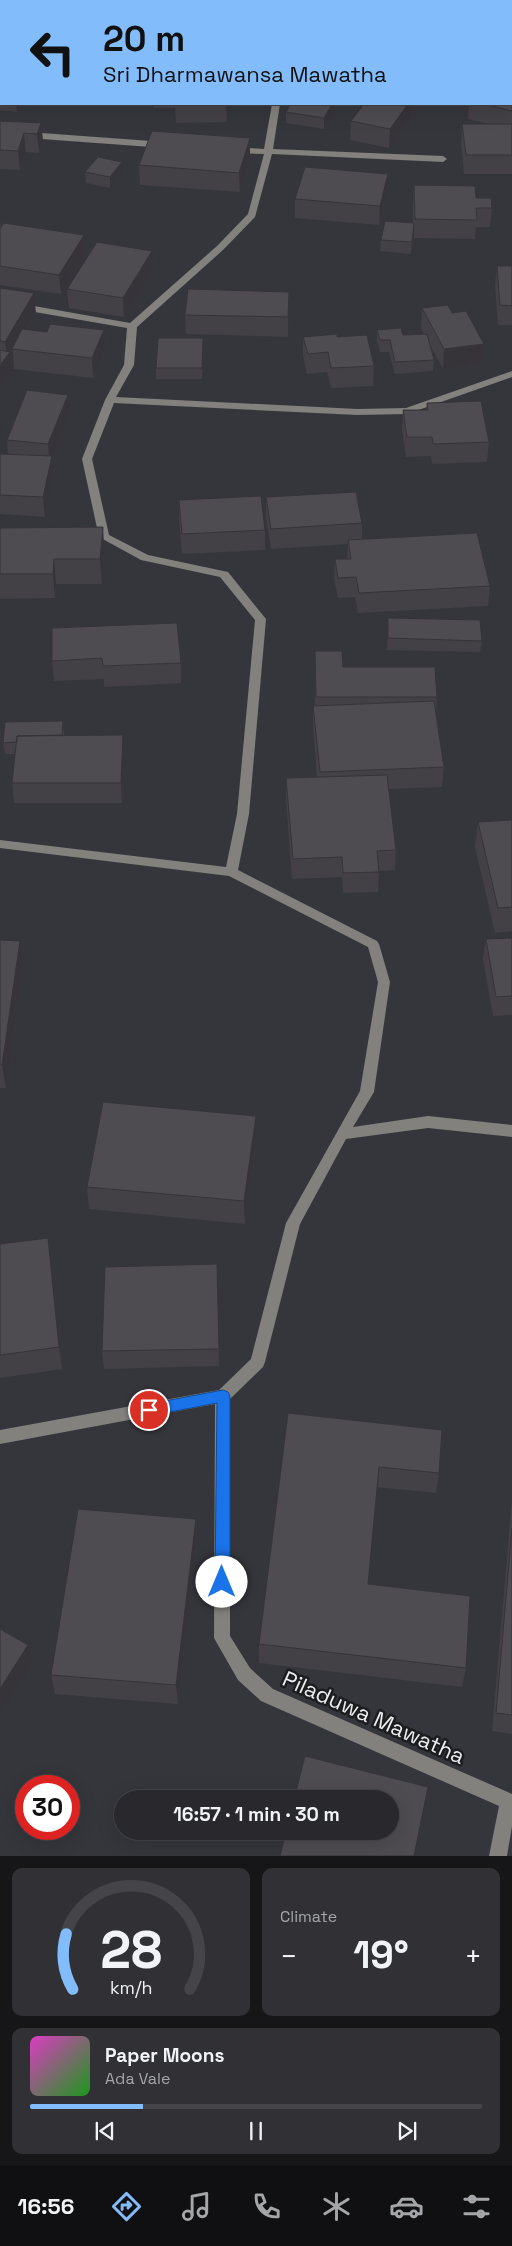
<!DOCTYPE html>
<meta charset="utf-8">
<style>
body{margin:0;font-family:"Space Grotesk",sans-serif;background:#303035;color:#f1f3f6;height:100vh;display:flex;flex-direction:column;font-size:19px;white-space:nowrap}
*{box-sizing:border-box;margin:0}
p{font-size:16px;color:#a5a6aa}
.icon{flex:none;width:28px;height:28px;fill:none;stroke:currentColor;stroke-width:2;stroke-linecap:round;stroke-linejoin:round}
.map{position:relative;height:1856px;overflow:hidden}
.details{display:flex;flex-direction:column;gap:12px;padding:12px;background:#161619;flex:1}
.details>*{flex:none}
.top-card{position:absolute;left:0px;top:0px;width:512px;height:105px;box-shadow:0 5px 20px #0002,0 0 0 1px #444449;background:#83bcfb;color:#111;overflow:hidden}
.speed{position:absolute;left:15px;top:1775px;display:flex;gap:10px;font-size:25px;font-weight:700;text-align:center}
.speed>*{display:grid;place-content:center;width:65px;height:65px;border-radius:50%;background:#28282d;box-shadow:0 5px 20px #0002,0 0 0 1px #444449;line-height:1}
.speed .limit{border:8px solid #d22;background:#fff;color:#111}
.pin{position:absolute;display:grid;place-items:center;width:42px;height:42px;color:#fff;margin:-21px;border:2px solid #fff;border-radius:50%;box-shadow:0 1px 5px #0007}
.me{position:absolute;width:55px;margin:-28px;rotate:0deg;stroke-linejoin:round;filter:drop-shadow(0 0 4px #0008)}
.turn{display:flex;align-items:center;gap:18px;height:105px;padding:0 20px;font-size:22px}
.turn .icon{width:65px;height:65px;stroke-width:2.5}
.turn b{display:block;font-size:35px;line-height:42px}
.big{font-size:38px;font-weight:800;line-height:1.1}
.details .tile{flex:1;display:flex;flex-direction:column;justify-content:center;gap:8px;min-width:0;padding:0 18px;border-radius:10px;background:#303035}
.details .dial{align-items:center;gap:0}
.dial svg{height:130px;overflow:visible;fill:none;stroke:#444449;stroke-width:7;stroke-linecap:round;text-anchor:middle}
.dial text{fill:#f1f3f6;stroke:none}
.song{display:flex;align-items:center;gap:15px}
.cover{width:60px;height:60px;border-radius:8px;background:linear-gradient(135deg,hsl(310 70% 55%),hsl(120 70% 35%))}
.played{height:5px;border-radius:2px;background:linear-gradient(90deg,#83bcfb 25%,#444449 25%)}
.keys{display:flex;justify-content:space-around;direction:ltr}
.heat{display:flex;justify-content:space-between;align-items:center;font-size:28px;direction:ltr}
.details .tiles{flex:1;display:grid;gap:12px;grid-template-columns:1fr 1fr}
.tile:last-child{grid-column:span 2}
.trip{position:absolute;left:114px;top:1790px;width:285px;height:50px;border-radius:25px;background:#28282d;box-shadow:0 5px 20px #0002,0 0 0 1px #444449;font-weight:800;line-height:50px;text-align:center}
.tab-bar{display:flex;height:80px;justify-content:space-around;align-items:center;background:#101012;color:#a5a6aa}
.tab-bar .icon{width:35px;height:35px}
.tab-bar .on{color:#83bcfb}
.tab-bar b{font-size:22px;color:#f1f3f6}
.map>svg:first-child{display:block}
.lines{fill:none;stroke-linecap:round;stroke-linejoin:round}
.minor{fill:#83817e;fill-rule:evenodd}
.wall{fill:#434046}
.shaded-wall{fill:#373439}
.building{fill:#4e4b51;stroke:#373439}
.route{fill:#1a73e8;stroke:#114b97}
.labels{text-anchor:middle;stroke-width:5;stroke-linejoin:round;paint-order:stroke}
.near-street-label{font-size:22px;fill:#ecedf0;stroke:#1d1d20}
</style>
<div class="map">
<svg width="512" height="1856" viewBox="0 0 512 1856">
<rect width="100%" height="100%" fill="#35363c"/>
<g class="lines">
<path class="minor" d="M156,0H183L184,1H157Z
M272,104H280L273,149L443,156L447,159L443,162L272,154L255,217L223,250L137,327L134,365L116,397L357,409L406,408L512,371V377L407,414L357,415L114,403L92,459L109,535L148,555L228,572L266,619L249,814L238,870L377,941L379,944L390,982L374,1092L353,1127L428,1116L512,1125V1137L428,1128L346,1139L300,1224L265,1362L263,1367L230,1399V1636L250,1668L273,1689L512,1794V1826L507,1856H489L499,1806L261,1701L238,1680L214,1638L215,1404L0,1444V1430L219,1390L251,1359L286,1223L360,1091L378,982L368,947L229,876L0,848V840L226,867L237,814L255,620L220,577L141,560L99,537L82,459L105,400L124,365L127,328L0,306V300L130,323L217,246L248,214L264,154L234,153L230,150L234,147L264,149Z
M0,130L165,142L169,145L165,148L0,136Z"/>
</g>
<path class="wall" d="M0,0H16V1H1V37H0Z
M386,0H443L442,1H386Z
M512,60V174H464L461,143L462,124H489L468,119L469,104H511Z
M0,65H1V104H21L17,112L0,110Z
M154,104H226L227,122L176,123L175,108H154Z
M291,104H336V106L324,129L286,123V112Z
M364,104H412L411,117L389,148L350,140L351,121Z
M0,121L41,123L43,142L39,153L26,152L20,170L0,169Z
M250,138V157L240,192L140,185L139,165Z
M85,172L122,173L110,188L86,183Z
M414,185L476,198L492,208L490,227H476L475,239L414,238V231L411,254L380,251L381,240L413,223V204Z
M387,193L379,225L295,218V199Z
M0,221L1,227L84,235L85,254L61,294L0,285Z
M152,251L153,270L124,317L69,308L67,289Z
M497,266H512V325H498L495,285Z
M0,288L36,313L26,330L47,332L104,330L105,350L93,378L14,369L13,353L11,356L12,372L0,387Z
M422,308L452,313L484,344L482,364L443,369L430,345L434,360L433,371L395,374L389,352H380L377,341V330L403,335L424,334L421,328Z
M289,311L288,337L186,334L185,315Z
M303,337H337L374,366L373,386L331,388L327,372L307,374L303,356Z
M204,350L202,379H156V368Z
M68,395L70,415L52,458L54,476L45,517L0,514V454H8L7,440Z
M427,403L489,442L487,462L432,464L431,456L406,457L402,430L403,410H426Z
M266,497L362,523V540L490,586L488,606L358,613L355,597L338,598L334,579L335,559H347L348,544L271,549L266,517Z
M179,500L265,530V550L182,554L179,520Z
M103,527L104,552L102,584H56L55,598L0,599V528Z
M388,618L482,641L480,652L387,650Z
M52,628L181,663V683L104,687V679L54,681L52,661Z
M315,651L343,667L437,697L436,713L444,767L442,787L389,789L396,850L395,870L379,871L378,892L343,893L342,877L292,879L286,798V778L317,777L313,726V706L315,705Z
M63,721L64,735H123L124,755L122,803H14L12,783L15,754H5L3,743Z
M512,820V931L495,933L475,847L478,822Z
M512,938V1015L493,1016L483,959L486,939Z
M0,940L20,941L23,965L6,1088H0Z
M256,1139L245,1224L89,1209L87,1187Z
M0,1244L51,1261L62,1369L0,1378Z
M217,1264L219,1366L104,1369L102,1351Z
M288,1413L439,1473L436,1493L377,1487L368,1584L466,1668L462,1687L259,1663V1644Z
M512,1500V1734L492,1731Z
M196,1519L197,1539L178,1704L55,1694L51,1675Z"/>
<path class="shaded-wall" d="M16,104H21L17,112Z
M332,104H336V106L324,129V118Z
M408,104H412L411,117L389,148L390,129Z
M41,123L43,142L39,153L37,134Z
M24,133L26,152L20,170L18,151Z
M250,138V157L240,192L239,173Z
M122,162V173L110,188V177Z
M388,174L387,193L379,225L380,206Z
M414,223V234L411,254L412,242Z
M84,235L85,254L61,294L59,275Z
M152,251L153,270L124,317L123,298Z
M289,292V311L288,337V317Z
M34,293L36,313L14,350L12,349L13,353L11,356L12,372L0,387V365L7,357L5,342Z
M104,330L105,350L93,378L92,358Z
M203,338L204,350L202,379V368Z
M484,344L482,364L443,369L444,349Z
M68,395L70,415L52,458L54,476L45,517L43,497L50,464L48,444Z
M0,419L1,431L0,432Z
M103,527L104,552L102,584L100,559Z
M54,559L56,584L55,598L53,574Z
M123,735L124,755L122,803L121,783Z
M20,941L23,965L6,1088L2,1065Z
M256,1116V1139L245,1224L244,1201Z
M48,1238L51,1261L62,1369L59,1347Z
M196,1519L197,1539L178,1704L176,1685Z
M28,1645L32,1664L0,1715V1689Z"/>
<path class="building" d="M0,0H13L12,1H1V19H0Z
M196,0H275L276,1H196Z
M511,60H512V111L484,104H511Z
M0,65H1V92H0Z
M291,104H332L324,118L286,112Z
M364,104H408L390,129L351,121Z
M0,121L41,123L37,134L24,133L18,151L0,150Z
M462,124H512V155H466Z
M152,131L250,138L239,173L139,165Z
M98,157L122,162L110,177L85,172Z
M305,167L388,174L380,206L295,199Z
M414,185L475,186L476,198H491L492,208H476L477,220L415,219Z
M385,221L414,223L412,242L381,240Z
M4,223L84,235L59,275L0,266V229Z
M97,242L152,251L123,298L67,289Z
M497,266H512V306L500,305Z
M0,288L34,293L5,342L0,341Z
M188,289L289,292L288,317L185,315Z
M448,305L452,313L466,311L484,344L444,349L422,308Z
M50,324L104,330L92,358L12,349L22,329L47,332Z
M401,328L403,335L427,334L434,360L395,362L390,340H380L377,330Z
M337,334V337L367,335L374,366L331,368L328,352L308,354L303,337Z
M158,338H203L202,368H156Z
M0,350L10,352L0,365Z
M27,390L68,395L48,444L7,440Z
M481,401L489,442L433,444L432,437H407L403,410H428L427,403Z
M0,454L52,456L43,497L0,495Z
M356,492L362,523L271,529L266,497Z
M261,496L265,530L182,534L179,500Z
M103,527L100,559H54L53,574H0V528Z
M477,533L490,586L359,593L356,577L338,578L335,559H351L348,540Z
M388,618L480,620L482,641L388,638Z
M177,623L181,663L103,666L102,658L52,661V628Z
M315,651H342L343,667H435L437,697H316Z
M434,701L444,767L320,772L313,706Z
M63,721L62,735L17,736V742L3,743L5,722Z
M123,735L121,783H12L17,736Z
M387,775L396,850L377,851L379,872L343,873L342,857L293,859L286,778Z
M512,820V907L498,908L478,822Z
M512,938V996L496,997L486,939Z
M0,940L20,941L2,1065L0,1064Z
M103,1102L256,1116L244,1201L87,1187Z
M48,1238L59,1347L0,1355V1244Z
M217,1264L219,1349L102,1351L105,1267Z
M288,1413L442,1430L439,1473L379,1467L368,1584L470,1596L466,1668L259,1644Z
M78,1509L196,1519L176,1685L51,1675Z
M512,1528V1715L496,1713Z
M0,1629L28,1645L0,1689Z
M305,1756L428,1787L414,1856H280L286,1831H390V1799H294Z"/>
<path class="route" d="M223,1390L228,1392L230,1396V1582L228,1587L222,1589L217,1587L215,1582L217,1403L149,1416L144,1414L142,1410L144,1405L149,1404Z"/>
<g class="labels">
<g class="near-street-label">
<text transform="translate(374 1717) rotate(24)" y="8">Piladuwa Mawatha</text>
</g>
</g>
</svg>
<div class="speed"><div class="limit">30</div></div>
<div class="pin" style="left:149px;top:1410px;background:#d93025"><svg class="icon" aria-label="arrive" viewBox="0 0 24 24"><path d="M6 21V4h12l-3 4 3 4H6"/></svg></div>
<svg class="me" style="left:222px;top:1582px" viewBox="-20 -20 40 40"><circle r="19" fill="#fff"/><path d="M0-13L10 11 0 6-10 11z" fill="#1a73e8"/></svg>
<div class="trip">16:57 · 1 min · 30 m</div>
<div class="top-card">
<div class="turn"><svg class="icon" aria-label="left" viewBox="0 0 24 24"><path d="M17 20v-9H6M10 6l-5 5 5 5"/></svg><div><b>20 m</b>Sri Dharmawansa Mawatha</div></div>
</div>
</div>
<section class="details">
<div class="tiles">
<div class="tile dial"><svg viewBox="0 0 100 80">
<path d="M14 69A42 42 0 1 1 86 69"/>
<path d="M14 69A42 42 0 0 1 10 35" stroke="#83bcfb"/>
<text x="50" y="56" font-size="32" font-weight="700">28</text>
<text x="50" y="72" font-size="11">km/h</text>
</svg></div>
<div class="tile"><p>Climate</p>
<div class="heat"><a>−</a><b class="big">19°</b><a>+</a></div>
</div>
<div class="tile">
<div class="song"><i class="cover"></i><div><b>Paper Moons</b><p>Ada Vale</p></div></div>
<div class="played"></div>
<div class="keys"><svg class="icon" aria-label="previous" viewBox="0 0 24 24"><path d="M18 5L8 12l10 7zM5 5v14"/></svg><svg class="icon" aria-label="pause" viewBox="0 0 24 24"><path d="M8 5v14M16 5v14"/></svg><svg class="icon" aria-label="next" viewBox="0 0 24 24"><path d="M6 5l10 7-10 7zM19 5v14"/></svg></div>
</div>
</div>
</section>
<nav class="tab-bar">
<b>16:56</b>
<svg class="icon on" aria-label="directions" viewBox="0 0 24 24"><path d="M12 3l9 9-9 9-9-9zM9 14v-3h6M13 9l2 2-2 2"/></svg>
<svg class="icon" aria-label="music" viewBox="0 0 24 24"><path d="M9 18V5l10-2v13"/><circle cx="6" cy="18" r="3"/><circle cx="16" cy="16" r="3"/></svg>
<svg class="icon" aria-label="phone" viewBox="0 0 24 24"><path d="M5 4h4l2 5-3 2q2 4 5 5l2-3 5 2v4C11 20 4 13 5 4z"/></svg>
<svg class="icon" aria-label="climate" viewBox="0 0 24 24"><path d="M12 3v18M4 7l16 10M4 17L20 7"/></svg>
<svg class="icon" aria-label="car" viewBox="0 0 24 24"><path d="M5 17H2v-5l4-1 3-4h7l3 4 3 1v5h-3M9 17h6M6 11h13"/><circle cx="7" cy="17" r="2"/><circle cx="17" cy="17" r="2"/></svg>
<svg class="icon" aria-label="filters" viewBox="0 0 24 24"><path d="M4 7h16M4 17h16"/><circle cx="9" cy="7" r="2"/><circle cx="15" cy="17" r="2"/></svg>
</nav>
